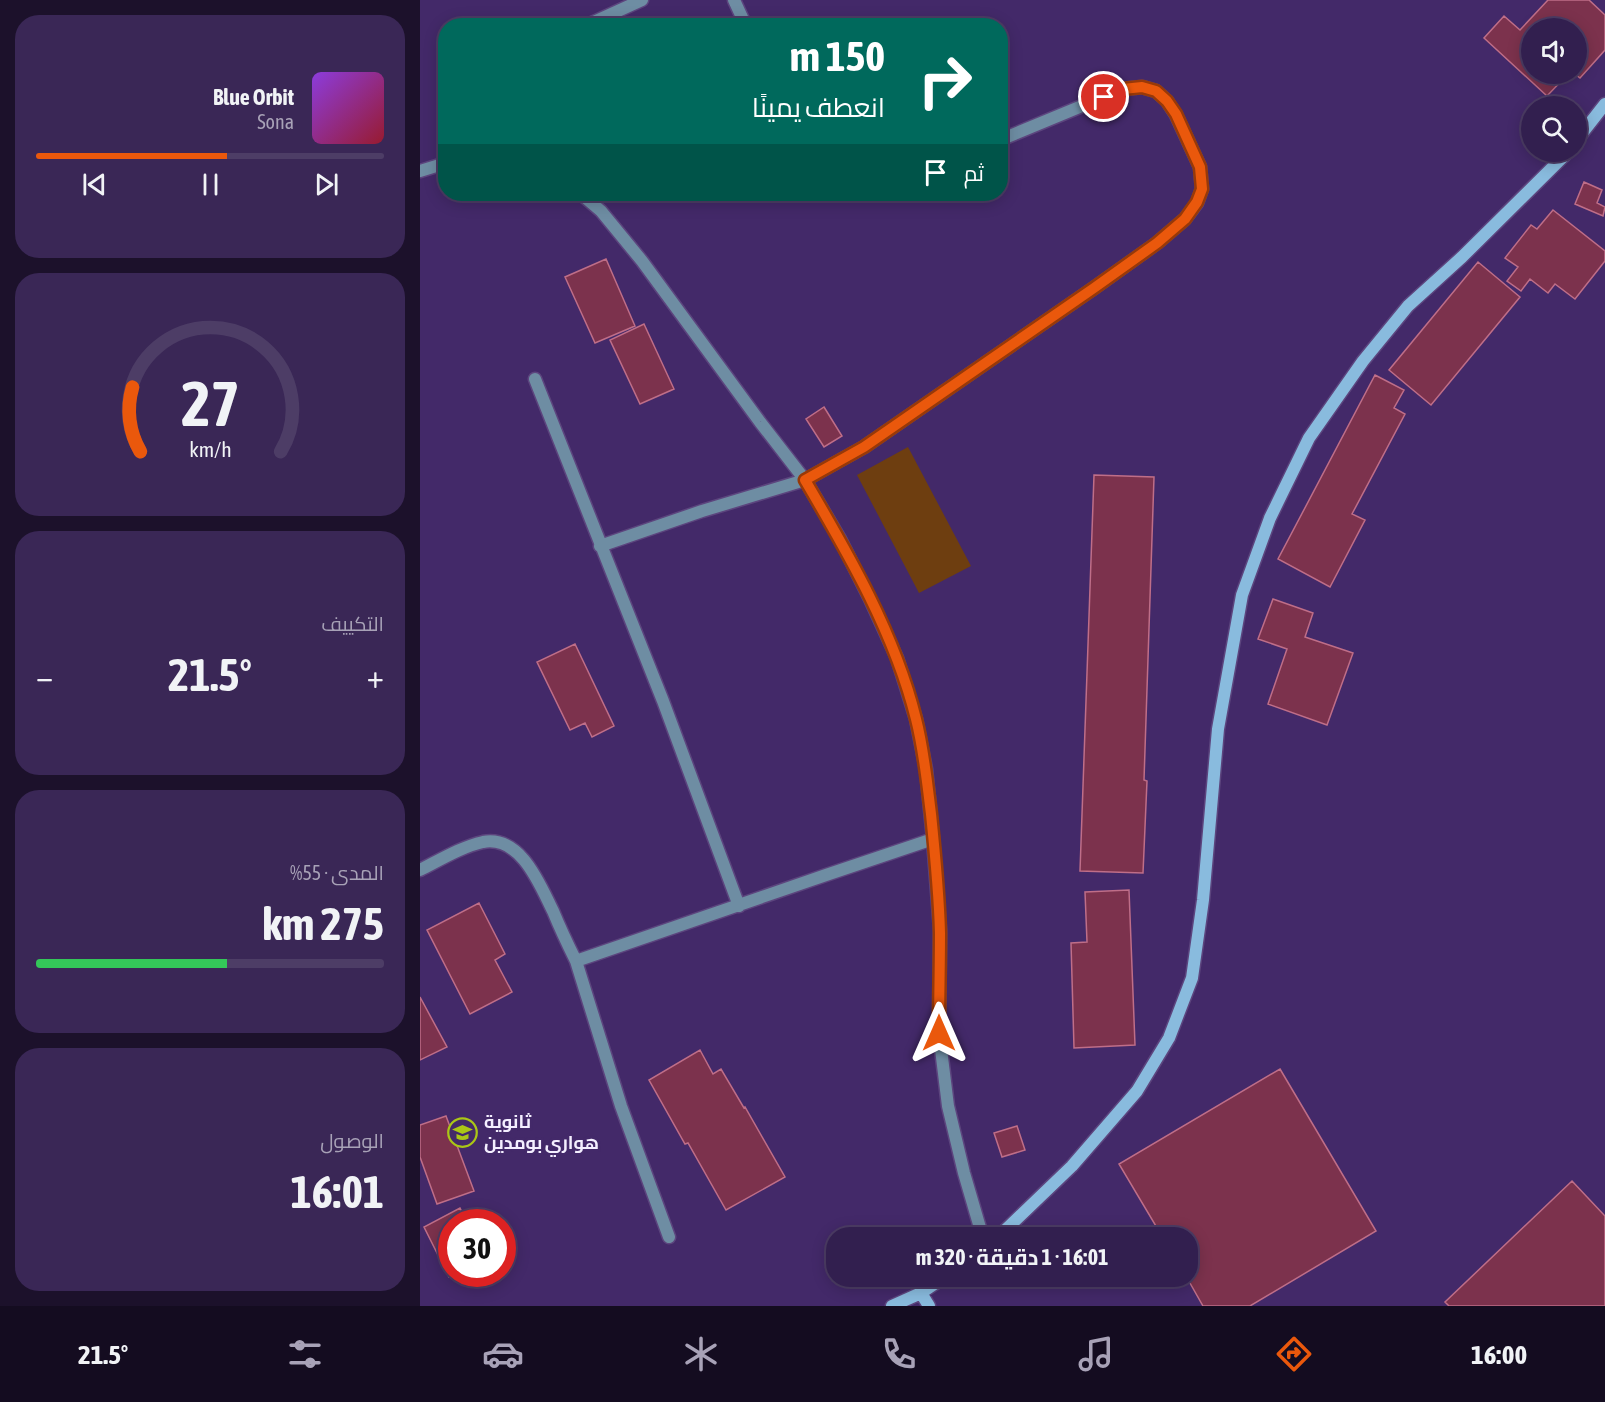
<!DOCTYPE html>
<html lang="ar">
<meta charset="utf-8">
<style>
body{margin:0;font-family:"Asap Condensed",Cairo,sans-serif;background:#3a2756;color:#f1f3f6;direction:rtl;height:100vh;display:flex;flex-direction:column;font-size:22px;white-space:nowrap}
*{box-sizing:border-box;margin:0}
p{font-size:20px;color:#a8a2b7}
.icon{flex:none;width:33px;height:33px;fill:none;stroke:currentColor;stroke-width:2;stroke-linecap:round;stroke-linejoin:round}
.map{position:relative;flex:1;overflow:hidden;direction:ltr}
.panel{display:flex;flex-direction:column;gap:15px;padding:15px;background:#1c112b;width:420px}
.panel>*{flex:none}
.top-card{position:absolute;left:18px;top:18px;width:570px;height:183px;border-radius:24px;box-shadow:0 3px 15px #0003,0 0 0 2px #4d3d66;direction:rtl;background:#00695c;color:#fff;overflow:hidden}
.fabs{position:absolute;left:1101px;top:18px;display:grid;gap:12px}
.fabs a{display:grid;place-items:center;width:66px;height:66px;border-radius:50%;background:#321f4f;box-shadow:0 3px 15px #0003,0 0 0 2px #4d3d66;font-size:30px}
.speed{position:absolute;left:18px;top:1209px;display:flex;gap:12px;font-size:30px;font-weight:700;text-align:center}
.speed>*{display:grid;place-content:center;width:78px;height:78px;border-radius:50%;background:#321f4f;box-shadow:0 3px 15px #0003,0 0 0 2px #4d3d66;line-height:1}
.speed .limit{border:9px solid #d22;background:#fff;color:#111}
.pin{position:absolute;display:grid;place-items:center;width:51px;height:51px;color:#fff;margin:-26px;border:3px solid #fff;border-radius:50%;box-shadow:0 2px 6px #0007}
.me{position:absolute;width:66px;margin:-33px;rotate:0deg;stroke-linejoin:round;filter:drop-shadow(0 0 4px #0008)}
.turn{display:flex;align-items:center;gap:21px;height:126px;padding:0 24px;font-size:27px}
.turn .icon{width:78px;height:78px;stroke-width:2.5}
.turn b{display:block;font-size:42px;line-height:51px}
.then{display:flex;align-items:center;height:57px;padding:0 24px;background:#0003;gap:12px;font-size:22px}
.big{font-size:45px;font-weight:700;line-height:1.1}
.panel .card{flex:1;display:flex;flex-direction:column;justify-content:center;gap:9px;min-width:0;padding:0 21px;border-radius:24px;background:#3a2756}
.panel .dial{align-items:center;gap:0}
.dial svg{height:156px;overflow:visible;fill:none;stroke:#4d3d66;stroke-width:7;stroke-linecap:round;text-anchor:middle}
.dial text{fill:#f1f3f6;stroke:none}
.song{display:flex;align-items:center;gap:18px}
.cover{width:72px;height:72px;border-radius:9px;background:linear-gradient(135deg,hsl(270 70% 55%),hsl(350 70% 35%))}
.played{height:6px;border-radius:3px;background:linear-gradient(90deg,#ea580c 55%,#4d3d66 55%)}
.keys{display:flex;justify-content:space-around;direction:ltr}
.heat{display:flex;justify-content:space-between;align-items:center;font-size:33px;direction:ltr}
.charge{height:9px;border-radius:4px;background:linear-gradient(90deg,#34c759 55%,#4d3d66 0)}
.trip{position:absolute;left:406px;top:1227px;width:372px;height:60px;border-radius:24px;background:#321f4f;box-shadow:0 3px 15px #0003,0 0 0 2px #4d3d66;font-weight:700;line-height:60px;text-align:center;direction:rtl}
.menu{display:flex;height:96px;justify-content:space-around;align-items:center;background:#140c20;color:#a8a2b7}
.menu .icon{width:42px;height:42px}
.menu .selected{color:#ea580c}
.menu b{font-size:27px;color:#f1f3f6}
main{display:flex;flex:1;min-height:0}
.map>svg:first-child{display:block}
.green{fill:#6e3e10}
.building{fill:#7c324d;stroke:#bf6e88;stroke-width:1.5}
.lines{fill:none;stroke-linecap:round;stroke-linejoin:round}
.street-casing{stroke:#5c457e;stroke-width:15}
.secondary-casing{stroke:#5c457e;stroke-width:15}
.street{stroke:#6e8da3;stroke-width:12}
.secondary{stroke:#89bbde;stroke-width:12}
.route-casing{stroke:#983908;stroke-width:15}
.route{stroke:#ea580c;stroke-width:10}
.labels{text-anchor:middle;stroke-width:6;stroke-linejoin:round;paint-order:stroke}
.poi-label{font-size:18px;font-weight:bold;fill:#f4efff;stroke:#432969;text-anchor:start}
</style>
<main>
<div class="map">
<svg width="1185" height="1306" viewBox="0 0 1185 1306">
<rect width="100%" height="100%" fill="#432969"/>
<path class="green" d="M488,447L551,566L499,593L437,475Z"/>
<path class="building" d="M1128,0H1169L1185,15V50L1160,78L1155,74H1156V28H1112V74H1148L1127,96L1064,38L1084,16L1100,30Z
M1164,182L1182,190L1177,203L1185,207L1183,216L1155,204Z
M1133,210L1185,251V261L1155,299L1135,284L1128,293L1110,279L1101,291L1087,281L1098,267L1085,258L1111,225L1117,229Z
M186,259L215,326L175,343L145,277Z
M1058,262L1100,297L1011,405L969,370Z
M224,324L254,389L220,404L190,340Z
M955,375L984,390L974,408L985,414L932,514L945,520L910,587L858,559Z
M404,407L422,436L404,447L386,419Z
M674,475L734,477L724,780L727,781L723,873L660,871Z
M853,599L893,613L885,637L933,653L907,725L848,704L867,649L838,639Z
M155,644L194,726L172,737L165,723L150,730L117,662Z
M709,890L715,1045L654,1048L651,943L667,942L665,892Z
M59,903L85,954L75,960L92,992L50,1014L7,930Z
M0,997L27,1047L0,1060Z
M280,1050L293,1074L301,1069L324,1108L325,1107L365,1177L306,1210L268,1143L265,1144L229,1080Z
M860,1069L956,1231L830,1306H783L766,1276H768V1238H743L699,1164Z
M26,1116L54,1191L17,1204L0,1157V1125Z
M597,1126L605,1150L582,1157L574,1133Z
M1152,1181L1185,1216V1306H1029L1025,1302Z
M40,1208L47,1222H32V1274H37L29,1277L4,1227Z
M667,1230L669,1238H654L653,1235Z"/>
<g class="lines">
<defs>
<path id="street" d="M314,0L326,26
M165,26L222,0
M0,171L26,163
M161,194L181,211L222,261L340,422L385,480L420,539L450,599L477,658L496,719L506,769L513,839L520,930L519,1033L528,1106L544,1173L563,1238
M115,379L243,701L319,906
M180,546L282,511L385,480L444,447L674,288L737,243L765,219L777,203L782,189L780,167L756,115L747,101L736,91L722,87L703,89L580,140
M0,870C20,860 41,847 63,842C101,835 120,885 133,911C140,928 148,945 156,961L406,875L513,839
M156,961L201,1106L249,1237"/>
<path id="secondary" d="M1156,141L1185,104
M577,1238L652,1166L717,1091L749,1038L772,978L783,900L798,729L822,595L850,518L889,438L943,361L988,306L1042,257L1148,152
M501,1293L509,1306
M472,1306L501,1293L526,1276"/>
</defs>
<use href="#street" class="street-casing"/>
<use href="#secondary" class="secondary-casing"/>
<use href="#street" class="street"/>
<use href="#secondary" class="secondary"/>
</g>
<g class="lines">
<defs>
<path id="route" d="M519,1033C519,1000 520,966 520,933C519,893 515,853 511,814C507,782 504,750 496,719C475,634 429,555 385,480L444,447L674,288L737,243L765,219L777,202L782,189L780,167L756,114L747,101L736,91L722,87L703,89L684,97"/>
</defs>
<use href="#route" class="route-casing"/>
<use href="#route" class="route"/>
</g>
<defs>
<symbol id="school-ring" viewBox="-11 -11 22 22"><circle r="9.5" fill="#432969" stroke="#abc616" stroke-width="1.5"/><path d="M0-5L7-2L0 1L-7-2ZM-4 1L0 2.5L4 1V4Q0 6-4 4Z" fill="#abc616"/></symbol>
</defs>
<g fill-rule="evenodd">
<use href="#school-ring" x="26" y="1116" width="33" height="33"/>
</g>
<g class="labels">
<g class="poi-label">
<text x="64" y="1128">ثانوية<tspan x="64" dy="21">هواري بومدين</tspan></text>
</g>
</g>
</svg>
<div class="fabs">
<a><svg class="icon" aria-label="sound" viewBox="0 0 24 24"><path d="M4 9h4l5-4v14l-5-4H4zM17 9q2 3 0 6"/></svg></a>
<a><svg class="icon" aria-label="search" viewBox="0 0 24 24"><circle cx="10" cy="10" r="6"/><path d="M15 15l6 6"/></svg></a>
</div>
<div class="speed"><div class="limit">30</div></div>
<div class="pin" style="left:684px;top:97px;background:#d93025"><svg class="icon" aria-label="arrive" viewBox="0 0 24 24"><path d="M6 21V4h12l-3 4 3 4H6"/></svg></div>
<svg class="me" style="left:519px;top:1033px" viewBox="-20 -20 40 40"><path d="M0-17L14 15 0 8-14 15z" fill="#ea580c" stroke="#fff" stroke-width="4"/></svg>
<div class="trip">16:01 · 1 دقيقة · 320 m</div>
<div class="top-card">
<div class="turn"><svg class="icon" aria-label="right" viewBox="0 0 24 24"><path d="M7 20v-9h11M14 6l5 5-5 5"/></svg><div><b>150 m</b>انعطف يمينًا</div></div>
<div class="then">ثم<svg class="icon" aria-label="arrive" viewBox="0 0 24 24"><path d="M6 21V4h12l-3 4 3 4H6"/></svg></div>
</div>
</div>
<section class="panel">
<div class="card">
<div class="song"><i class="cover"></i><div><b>Blue Orbit</b><p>Sona</p></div></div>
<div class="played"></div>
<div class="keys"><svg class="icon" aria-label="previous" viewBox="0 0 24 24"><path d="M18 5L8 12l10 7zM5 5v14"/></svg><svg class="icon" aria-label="pause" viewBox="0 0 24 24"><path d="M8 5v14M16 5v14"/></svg><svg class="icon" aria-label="next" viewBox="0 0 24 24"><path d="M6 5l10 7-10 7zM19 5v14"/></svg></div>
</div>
<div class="card dial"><svg viewBox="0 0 100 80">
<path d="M14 69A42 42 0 1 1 86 69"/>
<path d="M14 69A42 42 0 0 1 10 36" stroke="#ea580c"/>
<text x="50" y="56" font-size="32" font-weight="700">27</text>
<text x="50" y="72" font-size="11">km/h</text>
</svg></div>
<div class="card"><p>التكييف</p>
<div class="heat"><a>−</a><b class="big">21.5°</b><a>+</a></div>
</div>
<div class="card"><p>المدى · 55%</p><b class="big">275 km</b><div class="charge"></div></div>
<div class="card"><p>الوصول</p><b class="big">16:01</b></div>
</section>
</main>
<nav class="menu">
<b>16:00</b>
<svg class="icon selected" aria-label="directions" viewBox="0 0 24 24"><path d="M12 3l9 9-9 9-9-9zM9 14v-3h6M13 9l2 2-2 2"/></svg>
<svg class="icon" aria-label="music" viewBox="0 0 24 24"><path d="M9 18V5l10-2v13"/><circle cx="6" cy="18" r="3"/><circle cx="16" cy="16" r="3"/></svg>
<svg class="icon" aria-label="phone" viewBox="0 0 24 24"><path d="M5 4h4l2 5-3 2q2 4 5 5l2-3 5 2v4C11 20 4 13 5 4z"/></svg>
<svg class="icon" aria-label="climate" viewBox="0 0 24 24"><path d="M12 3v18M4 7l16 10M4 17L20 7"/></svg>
<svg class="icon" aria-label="car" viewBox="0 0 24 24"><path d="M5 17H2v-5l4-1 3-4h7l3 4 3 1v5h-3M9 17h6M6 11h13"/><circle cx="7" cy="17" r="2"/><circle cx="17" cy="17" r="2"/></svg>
<svg class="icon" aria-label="filters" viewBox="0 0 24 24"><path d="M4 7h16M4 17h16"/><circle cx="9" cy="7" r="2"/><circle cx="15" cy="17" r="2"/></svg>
<b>21.5°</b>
</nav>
